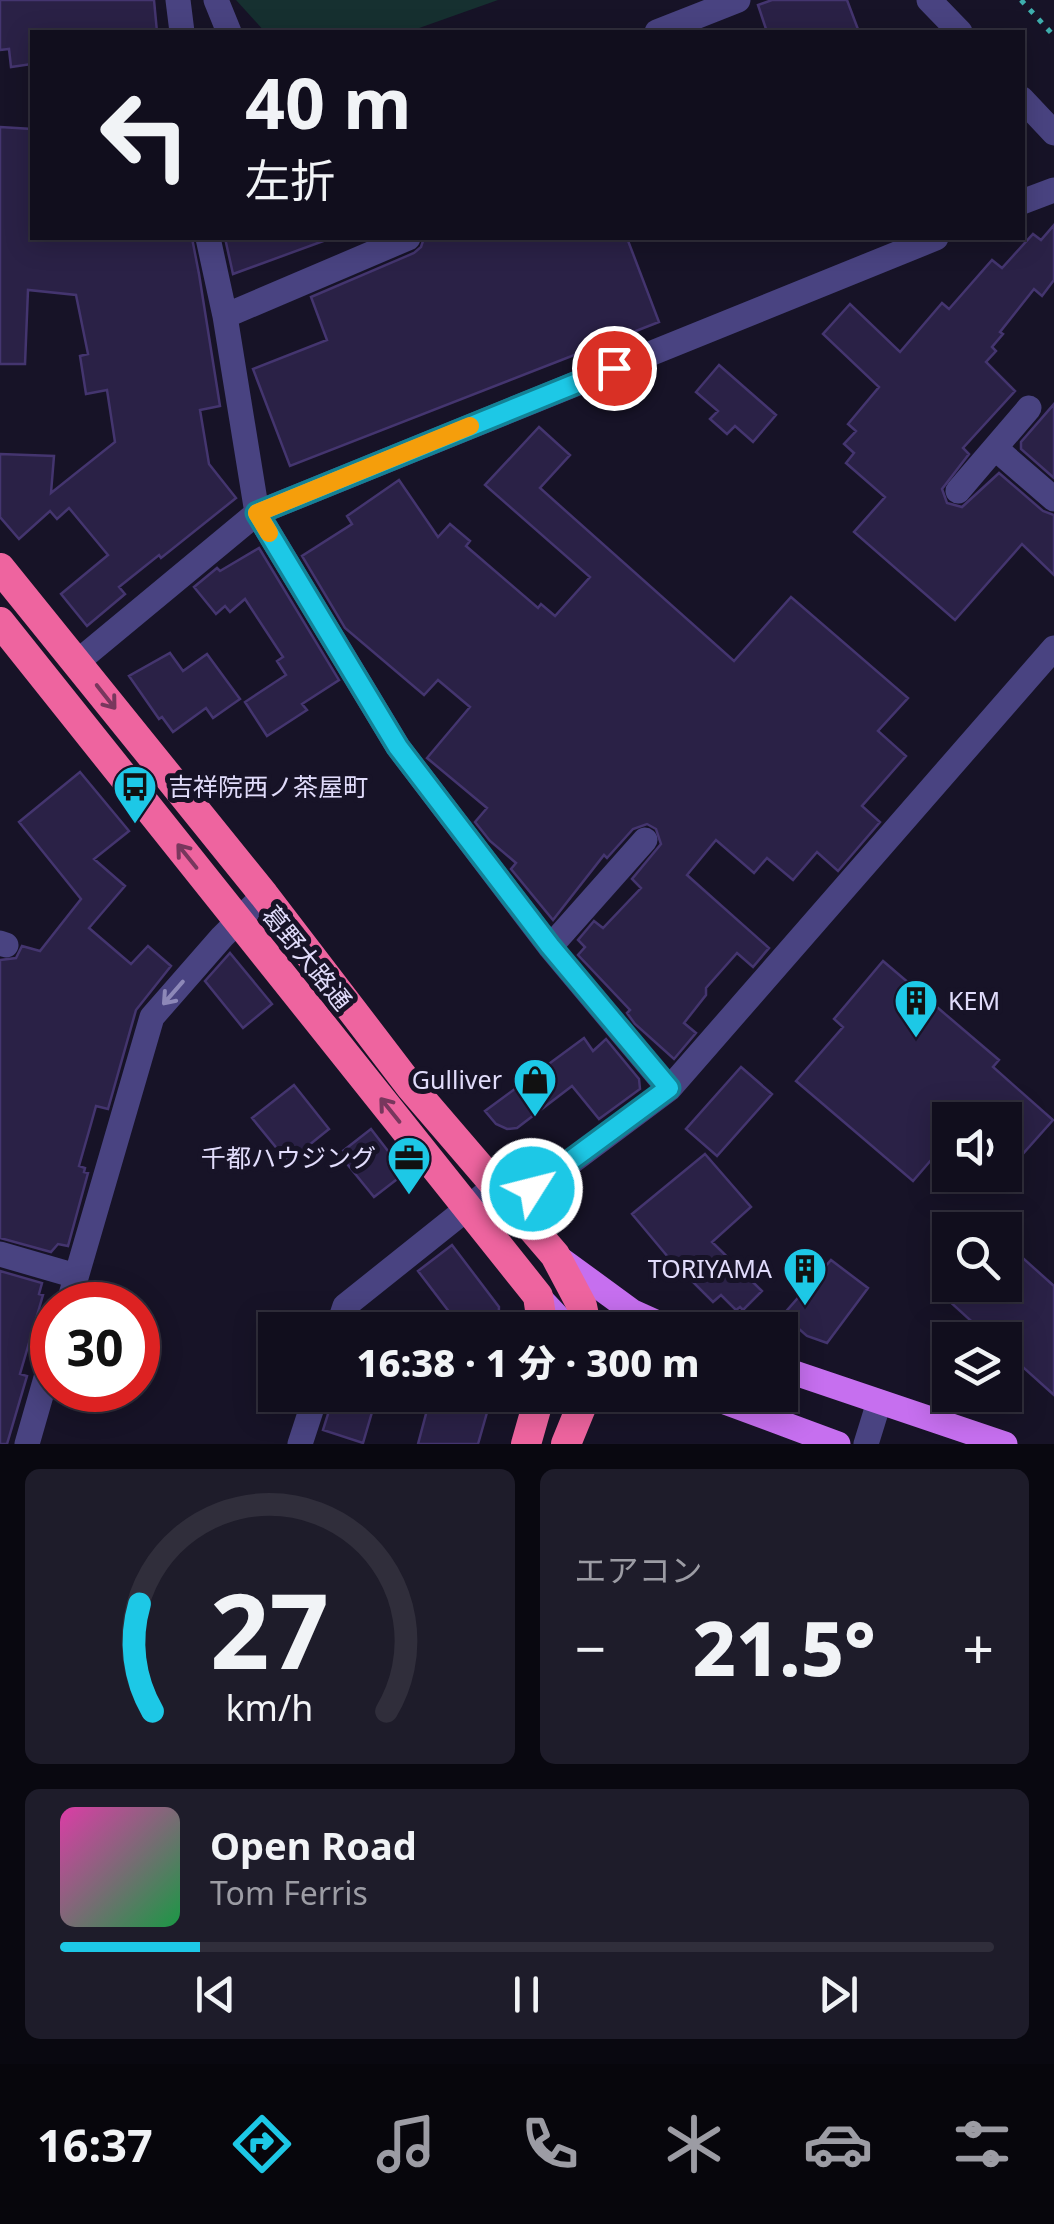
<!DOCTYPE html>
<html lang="ja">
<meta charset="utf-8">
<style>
body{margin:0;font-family:"Noto Sans","Noto Sans JP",sans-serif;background:#1e1c2a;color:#f1f3f6;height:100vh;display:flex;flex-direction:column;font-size:38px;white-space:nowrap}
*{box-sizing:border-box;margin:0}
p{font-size:32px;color:#9c9ca4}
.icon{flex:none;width:55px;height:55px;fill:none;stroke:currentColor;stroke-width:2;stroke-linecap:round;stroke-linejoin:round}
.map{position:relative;height:1444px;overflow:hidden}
.details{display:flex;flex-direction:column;gap:25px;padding:25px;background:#090810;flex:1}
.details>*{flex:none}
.banner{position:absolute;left:30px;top:30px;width:995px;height:210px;border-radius:0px;box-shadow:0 5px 25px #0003,0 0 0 2px #302e3b;background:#110e1d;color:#f1f3f6;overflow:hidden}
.buttons{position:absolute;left:932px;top:1102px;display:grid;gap:20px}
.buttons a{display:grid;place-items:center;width:90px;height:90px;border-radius:0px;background:#110e1d;box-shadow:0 5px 25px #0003,0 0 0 2px #302e3b;font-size:50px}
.speed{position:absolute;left:30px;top:1282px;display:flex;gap:20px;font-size:50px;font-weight:700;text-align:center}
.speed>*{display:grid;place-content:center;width:130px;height:130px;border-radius:50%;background:#110e1d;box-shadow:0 5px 25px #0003,0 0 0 2px #302e3b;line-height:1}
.speed .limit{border:15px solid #d22;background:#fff;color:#111}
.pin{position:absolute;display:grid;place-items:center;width:85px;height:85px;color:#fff;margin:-42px;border:5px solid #fff;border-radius:50%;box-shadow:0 2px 10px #0007}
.me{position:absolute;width:110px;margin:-55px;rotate:54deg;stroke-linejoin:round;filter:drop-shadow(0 0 8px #0008)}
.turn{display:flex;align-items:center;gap:35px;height:210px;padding:0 50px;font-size:45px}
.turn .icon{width:130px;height:130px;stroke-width:2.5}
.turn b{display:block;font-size:70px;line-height:85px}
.big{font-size:75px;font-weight:800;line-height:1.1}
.details .tile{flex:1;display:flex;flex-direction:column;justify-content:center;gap:15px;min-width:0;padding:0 35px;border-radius:15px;background:#1e1c2a}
.details .dial{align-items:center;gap:0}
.dial svg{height:260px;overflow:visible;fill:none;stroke:#302e3b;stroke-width:7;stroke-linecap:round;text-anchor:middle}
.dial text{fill:#f1f3f6;stroke:none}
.song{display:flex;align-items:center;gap:30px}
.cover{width:120px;height:120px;border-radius:15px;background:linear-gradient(135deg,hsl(320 70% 55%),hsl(140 70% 35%))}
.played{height:10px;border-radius:5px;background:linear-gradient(90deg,#1dc8e6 15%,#302e3b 15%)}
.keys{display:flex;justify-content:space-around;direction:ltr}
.heat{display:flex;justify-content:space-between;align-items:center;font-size:55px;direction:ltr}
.details .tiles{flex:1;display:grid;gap:25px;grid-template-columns:1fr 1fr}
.tile:last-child{grid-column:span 2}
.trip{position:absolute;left:258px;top:1312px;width:540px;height:100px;border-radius:0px;background:#110e1d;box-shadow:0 5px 25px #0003,0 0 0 2px #302e3b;font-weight:800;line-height:100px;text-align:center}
.tabs{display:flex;height:160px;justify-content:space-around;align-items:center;background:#07060c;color:#9c9ca4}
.tabs .icon{width:70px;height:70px}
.tabs .active{color:#1dc8e6}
.tabs b{font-size:45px;color:#f1f3f6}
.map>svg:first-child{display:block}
.green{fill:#163030}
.building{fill:#2a2146;stroke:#44356f;stroke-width:2.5}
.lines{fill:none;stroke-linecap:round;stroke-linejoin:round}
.path{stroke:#3eaead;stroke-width:5;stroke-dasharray:5 8;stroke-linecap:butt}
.minor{stroke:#494381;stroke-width:25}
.major{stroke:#c66fef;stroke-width:25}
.highway{stroke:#ee649f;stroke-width:30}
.oneway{stroke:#78375d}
.oneway2{stroke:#8d88b8}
.route-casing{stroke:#138296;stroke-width:25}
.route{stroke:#1dc8e6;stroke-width:18}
.slow{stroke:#f59e0b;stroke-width:18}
.labels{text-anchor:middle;stroke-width:10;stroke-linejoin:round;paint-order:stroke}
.poi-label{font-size:25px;fill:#e1dcfb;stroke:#171327;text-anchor:end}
.street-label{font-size:25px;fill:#e1dcfb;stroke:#171327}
</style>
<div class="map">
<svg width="1054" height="1444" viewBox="0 0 1054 1444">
<rect width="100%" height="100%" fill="#171327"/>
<path class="green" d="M236,0H498L408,32H265Z"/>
<path class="building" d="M0,0H154L157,32H32V64L11,67L9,49L0,50Z
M772,0H847L859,32H767L758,5Z
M0,127L32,129V238H192L199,274L220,406L200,410L209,464L236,498L161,558L159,555L119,587L125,594L87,626L61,594L108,555L69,508L57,519L50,511L19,539L0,517V454L54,456L51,493L115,442L107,390L86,394L80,356L88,354L76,295L28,290L25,364H0Z
M1054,225V280L1042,296L1034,289L1000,332L1003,334L992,347L996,351L986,362L1015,391L963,448L969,454L942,489L947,503L962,507L999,473L1043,511L1054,515V575L1022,544L955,620L854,532L885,497L846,463L854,453L844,444L856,431L848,424L879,387L823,334L850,304L900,352L942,303L949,309L992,260L1002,268L1033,234L1041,240Z
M225,238H328L329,239L233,274Z
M424,238H627L659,322L290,466L253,369L327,340L311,297L414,253L421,247Z
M719,365L776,415L753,442L735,426L727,434L710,419L718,411L696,392Z
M1054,404V478L1021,449V442Z
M539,427L570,455L540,488L734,661L791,597L908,698L878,731L906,756L862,806L880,822L838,871L817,852L793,880L767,858L754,873L716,840L687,875L769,948L753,967L737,953L706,988V995L684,1023L696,1033L674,1059L635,1024L627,1013L630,1010L578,955L585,947L578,940L594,921L603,928L641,888L632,879L661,844L656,829L647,824L633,829L607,858L604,855L553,920L511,869L516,863L490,841L475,822L487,808L427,758L470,707L438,680L424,695L345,628L302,556L352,524L347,516L399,480L438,537L450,524L470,541L466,546L538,608L541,604L555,616L590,577L485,485Z
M259,548L339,680L302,704L307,710L267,736L245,702L286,675L277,661L283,657L245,599L230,612L225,606L216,614L194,587L217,568L220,571Z
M170,653L183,671L207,654L240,699L213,718L206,708L173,732L162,717L159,719L129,676Z
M80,772L129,831L94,859L125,886L89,928L131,964L148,946L171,966L136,1010L108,1109L96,1106L91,1124L79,1166L85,1168L84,1172L88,1173L68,1246L58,1244L51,1252L0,1238V960L16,958L22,946L40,951L81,899L19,822Z
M230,953L272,1004L243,1028L205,981Z
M883,961L999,1060L993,1067L1053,1120L1005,1174V1120H950V1138L913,1181L796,1081L843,1027L834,1019Z
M584,1038L593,1051L606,1039L639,1079L640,1089L599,1119L572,1086L517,1128L507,1129L496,1124L485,1111Z
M741,1067L772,1094L717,1156L686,1129Z
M294,1085L329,1129L288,1162L252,1118Z
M371,1129L405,1173L374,1197L339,1154Z
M705,1154L751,1207L712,1242L762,1291L743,1310L740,1307L736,1310L721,1295L713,1302L668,1257L632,1214Z
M1005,1242L1054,1286V1395L1005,1351V1340H992L948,1300L961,1285H1005Z
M452,1245L499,1307L498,1330H463L418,1271Z
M831,1260L868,1288L827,1343L807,1336L783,1315Z
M0,1271L42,1283L39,1294L43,1295L20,1374L27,1376L7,1444H0Z
M334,1395H377L363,1443L323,1430Z
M431,1395H492L478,1444H418Z"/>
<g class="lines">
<path class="path" d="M1021,0L1054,36"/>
<path class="minor" d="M178,0L182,32
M216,0L229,32
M929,0L960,32
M657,32L738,0
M1022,99L1054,133
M1022,202L1054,190
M208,238L225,316L257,513L398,747L550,947L669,1089
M225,316L408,238
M995,448L1054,499
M958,491L1029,408
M76,663L257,513L936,238
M0,943L6,945
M550,947L645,840
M511,1207L669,1089L1054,648
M0,1254L76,1276
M68,1305L152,1017L222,937L264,895
M337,1330L345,1306L494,1187
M27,1444L52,1357
M300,1444L316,1395
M866,1444L879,1402"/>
<path class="major" d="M555,1255L633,1312L673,1330
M538,1296L570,1330
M780,1368L1005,1444
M706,1395L838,1444"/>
<path class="highway" d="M0,568L264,895L410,1086L555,1255L582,1306L587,1330
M0,622L538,1296L543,1330
M526,1444L540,1395
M566,1444L586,1395"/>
</g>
<defs><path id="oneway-shaft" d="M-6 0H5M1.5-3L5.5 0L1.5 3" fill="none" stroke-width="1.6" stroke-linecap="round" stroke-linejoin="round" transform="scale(2.5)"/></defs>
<g class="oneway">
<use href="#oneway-shaft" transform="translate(106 697) rotate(52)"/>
<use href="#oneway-shaft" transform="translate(187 856) rotate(-129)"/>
<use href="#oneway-shaft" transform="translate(390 1110) rotate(-129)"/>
</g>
<use class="oneway2" href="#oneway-shaft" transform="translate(173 993) rotate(131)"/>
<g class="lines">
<defs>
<path id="route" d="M532,1189L669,1088L550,946L398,747L257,513L614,368"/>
</defs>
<use href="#route" class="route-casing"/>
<use href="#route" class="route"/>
<path class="slow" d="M269,533L257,513L470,426"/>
</g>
<defs>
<symbol id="bus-pin" viewBox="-11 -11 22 30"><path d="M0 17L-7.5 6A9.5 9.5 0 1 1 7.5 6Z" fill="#1dc8e6" stroke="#171327"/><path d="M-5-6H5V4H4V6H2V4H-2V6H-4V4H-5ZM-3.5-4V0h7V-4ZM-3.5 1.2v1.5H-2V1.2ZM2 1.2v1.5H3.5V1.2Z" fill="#111"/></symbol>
<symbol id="building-pin" viewBox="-11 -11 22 30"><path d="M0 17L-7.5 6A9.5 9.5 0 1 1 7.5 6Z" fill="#1dc8e6" stroke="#171327"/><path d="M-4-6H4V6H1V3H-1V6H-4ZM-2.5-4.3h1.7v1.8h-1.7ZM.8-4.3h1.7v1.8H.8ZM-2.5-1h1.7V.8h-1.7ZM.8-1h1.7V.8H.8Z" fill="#111"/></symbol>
<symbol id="shop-pin" viewBox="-11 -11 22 30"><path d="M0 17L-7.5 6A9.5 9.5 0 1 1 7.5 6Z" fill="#1dc8e6" stroke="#171327"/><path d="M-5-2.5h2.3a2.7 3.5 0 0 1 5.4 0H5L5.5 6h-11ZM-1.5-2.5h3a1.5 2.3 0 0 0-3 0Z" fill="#111"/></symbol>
<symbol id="office-pin" viewBox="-11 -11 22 30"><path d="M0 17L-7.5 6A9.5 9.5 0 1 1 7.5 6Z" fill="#1dc8e6" stroke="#171327"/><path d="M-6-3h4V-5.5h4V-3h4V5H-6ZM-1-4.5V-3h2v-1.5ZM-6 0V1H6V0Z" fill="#111"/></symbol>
</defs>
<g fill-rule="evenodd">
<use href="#bus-pin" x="110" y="762" width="50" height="68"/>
<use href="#building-pin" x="891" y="976" width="50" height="68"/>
<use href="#shop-pin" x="510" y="1055" width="50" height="68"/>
<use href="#office-pin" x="384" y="1133" width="50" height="68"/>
<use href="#building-pin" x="780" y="1244" width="50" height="68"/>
</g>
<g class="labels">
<g class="poi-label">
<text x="168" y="796" text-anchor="start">吉祥院西ノ茶屋町</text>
<text x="948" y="1010" text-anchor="start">KEM</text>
<text x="502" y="1089">Gulliver</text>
<text x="376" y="1167">千都ハウジング</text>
<text x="772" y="1278">TORIYAMA</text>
</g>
<g class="street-label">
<text transform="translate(307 958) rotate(51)" y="9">葛野大路通</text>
</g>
</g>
</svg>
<div class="buttons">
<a><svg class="icon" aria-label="sound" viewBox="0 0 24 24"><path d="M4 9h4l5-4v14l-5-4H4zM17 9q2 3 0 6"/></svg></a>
<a><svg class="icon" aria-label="search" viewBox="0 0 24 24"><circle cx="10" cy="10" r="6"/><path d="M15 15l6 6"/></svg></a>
<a><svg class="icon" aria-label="layers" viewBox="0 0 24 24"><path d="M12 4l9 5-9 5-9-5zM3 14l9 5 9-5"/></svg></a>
</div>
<div class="speed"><div class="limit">30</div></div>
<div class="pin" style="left:614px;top:368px;background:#d93025"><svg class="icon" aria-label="arrive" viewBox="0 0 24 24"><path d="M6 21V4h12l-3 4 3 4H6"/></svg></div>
<svg class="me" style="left:532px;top:1189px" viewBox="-20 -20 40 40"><circle r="17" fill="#1dc8e6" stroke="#fff" stroke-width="3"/><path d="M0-11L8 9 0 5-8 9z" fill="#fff"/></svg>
<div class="trip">16:38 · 1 分 · 300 m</div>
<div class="banner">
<div class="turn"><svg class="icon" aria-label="left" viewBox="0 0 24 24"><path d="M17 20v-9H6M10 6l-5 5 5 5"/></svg><div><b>40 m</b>左折</div></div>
</div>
</div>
<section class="details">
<div class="tiles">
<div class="tile dial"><svg viewBox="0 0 100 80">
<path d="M14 69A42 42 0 1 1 86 69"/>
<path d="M14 69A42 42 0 0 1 10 36" stroke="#1dc8e6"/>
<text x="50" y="56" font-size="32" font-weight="700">27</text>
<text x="50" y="72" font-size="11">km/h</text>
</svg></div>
<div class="tile"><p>エアコン</p>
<div class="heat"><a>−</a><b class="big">21.5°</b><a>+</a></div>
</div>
<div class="tile">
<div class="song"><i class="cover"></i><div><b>Open Road</b><p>Tom Ferris</p></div></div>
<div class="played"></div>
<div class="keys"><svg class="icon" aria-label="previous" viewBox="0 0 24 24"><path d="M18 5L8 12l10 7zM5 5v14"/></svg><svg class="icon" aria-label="pause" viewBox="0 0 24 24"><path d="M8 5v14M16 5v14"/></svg><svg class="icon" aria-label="next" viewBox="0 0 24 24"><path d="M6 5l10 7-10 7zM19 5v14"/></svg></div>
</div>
</div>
</section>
<nav class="tabs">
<b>16:37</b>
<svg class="icon active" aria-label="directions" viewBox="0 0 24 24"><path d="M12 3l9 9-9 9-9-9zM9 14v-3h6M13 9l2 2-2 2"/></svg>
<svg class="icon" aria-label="music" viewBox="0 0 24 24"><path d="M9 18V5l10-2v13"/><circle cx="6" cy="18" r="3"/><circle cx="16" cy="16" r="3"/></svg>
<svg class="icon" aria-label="phone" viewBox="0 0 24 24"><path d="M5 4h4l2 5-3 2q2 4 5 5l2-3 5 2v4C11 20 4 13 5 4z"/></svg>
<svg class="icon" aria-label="climate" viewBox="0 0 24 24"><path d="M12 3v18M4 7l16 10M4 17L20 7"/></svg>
<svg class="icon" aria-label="car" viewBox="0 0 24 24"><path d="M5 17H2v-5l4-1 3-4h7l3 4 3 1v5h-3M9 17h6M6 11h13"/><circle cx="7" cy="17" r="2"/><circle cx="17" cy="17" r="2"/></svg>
<svg class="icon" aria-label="filters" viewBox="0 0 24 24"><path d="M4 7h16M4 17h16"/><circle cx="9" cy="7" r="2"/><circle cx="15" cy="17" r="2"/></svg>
</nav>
